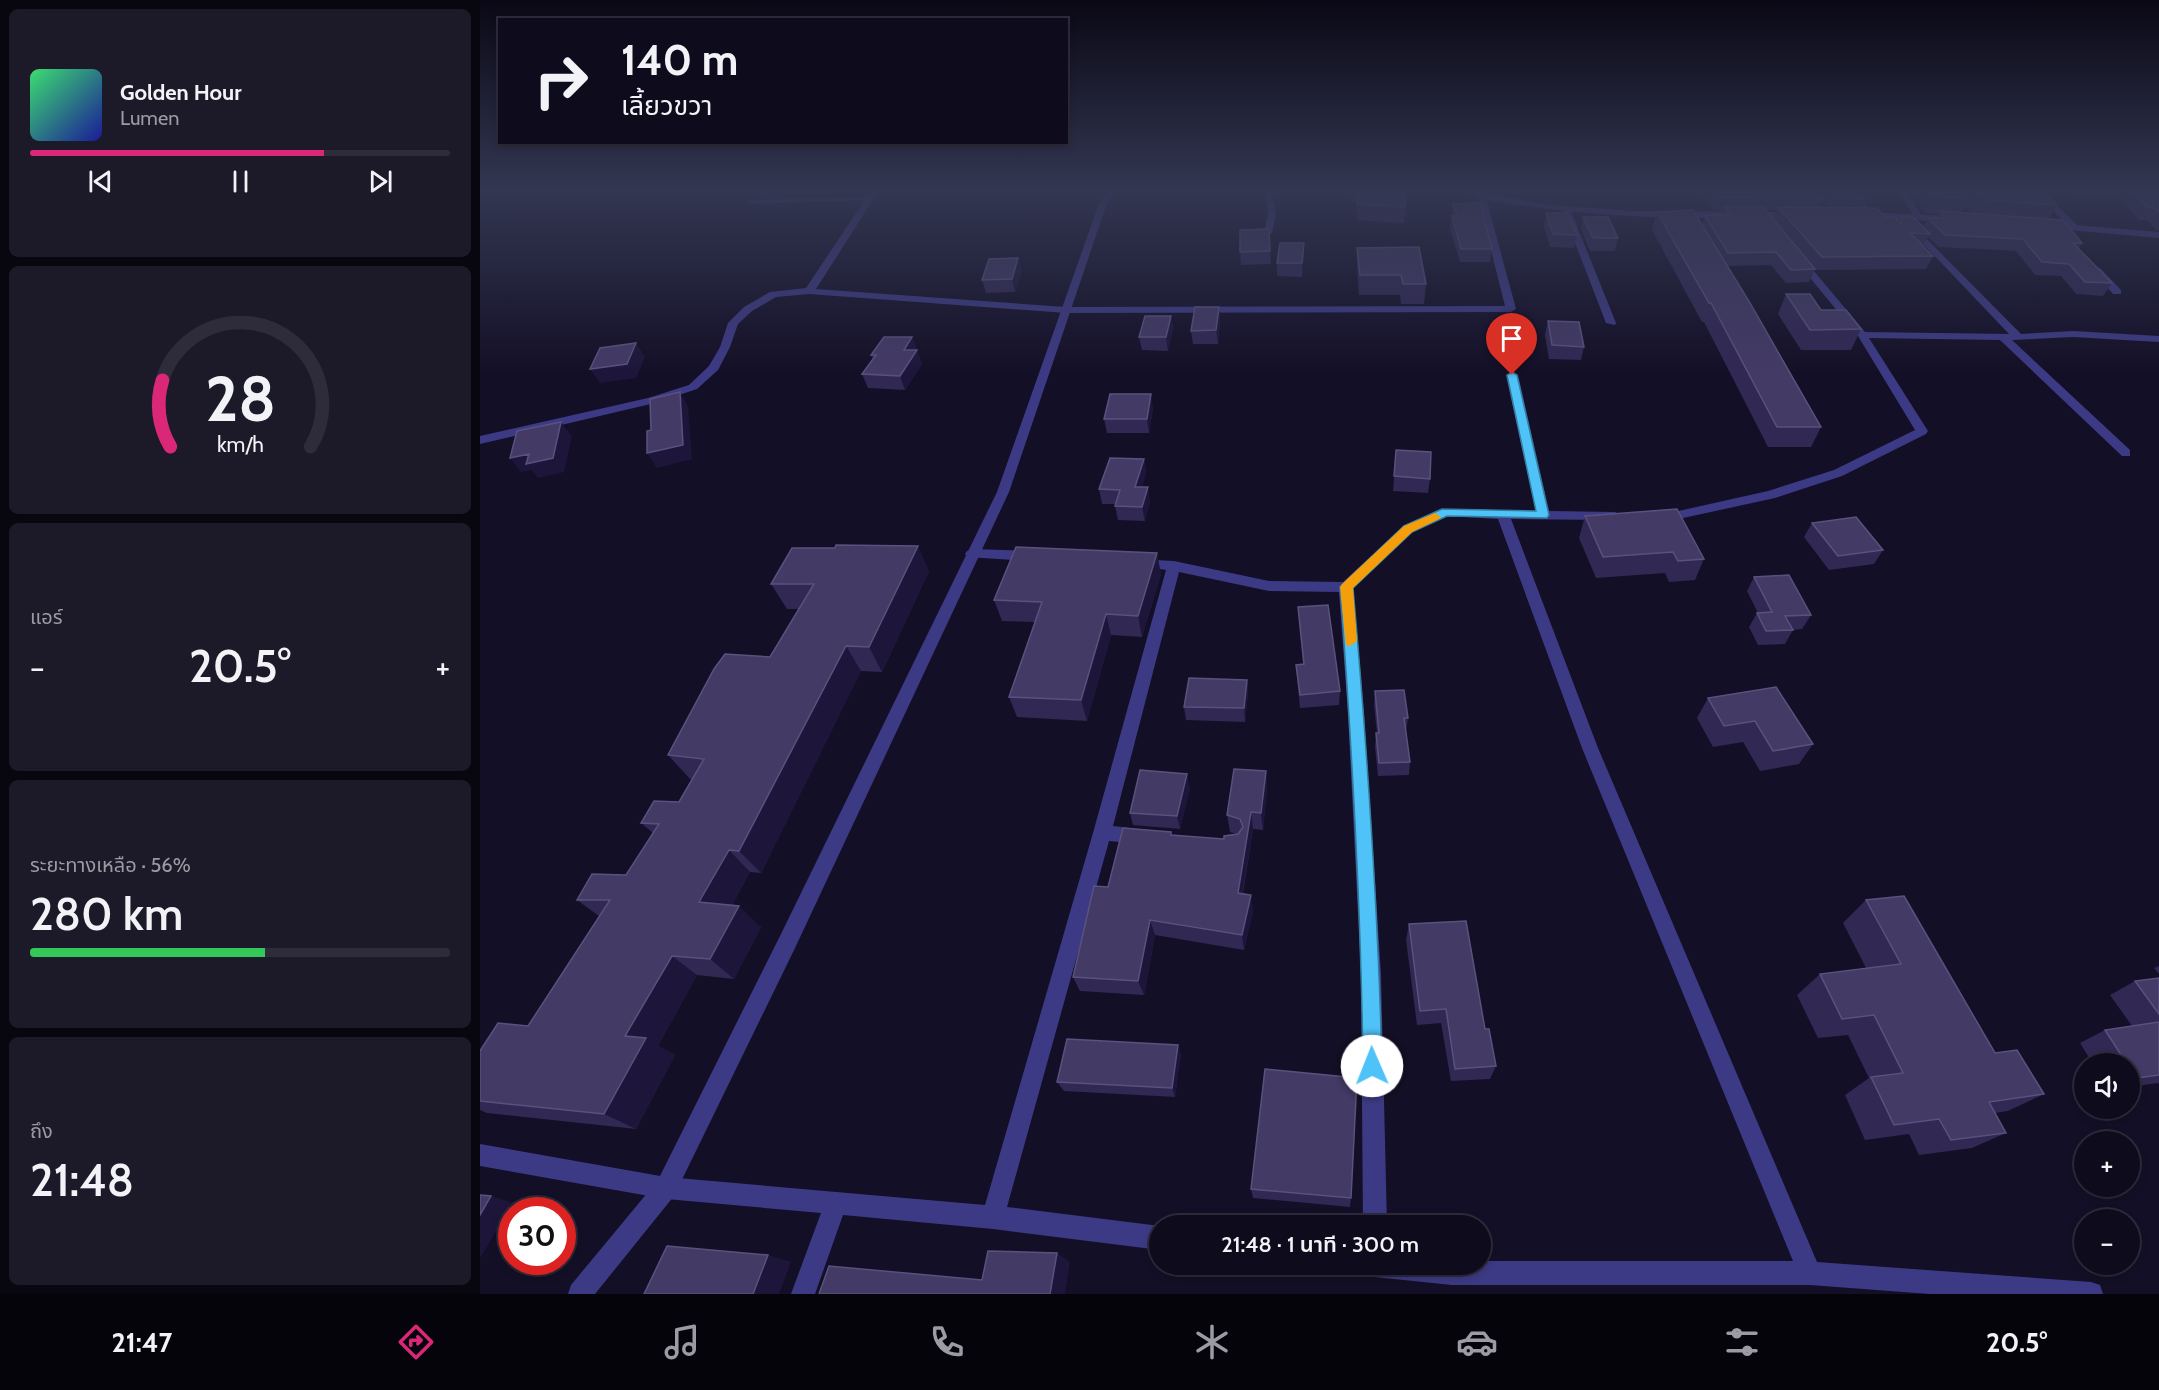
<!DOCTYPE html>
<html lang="th">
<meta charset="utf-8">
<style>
body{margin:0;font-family:Cabin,"Noto Sans Thai",sans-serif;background:#1c1929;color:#f1f3f6;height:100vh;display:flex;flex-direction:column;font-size:22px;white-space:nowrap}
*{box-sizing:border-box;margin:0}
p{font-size:20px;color:#9b9ba3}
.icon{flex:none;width:33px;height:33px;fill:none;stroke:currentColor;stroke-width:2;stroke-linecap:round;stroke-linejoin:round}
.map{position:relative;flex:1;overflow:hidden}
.side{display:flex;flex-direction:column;gap:9px;padding:9px;background:#08060f;width:480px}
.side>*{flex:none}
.hud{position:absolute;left:18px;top:18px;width:570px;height:126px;border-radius:0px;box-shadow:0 3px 9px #0003,0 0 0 2px #2e2b3b;background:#0e0b1c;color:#f1f3f6;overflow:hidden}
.buttons{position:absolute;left:1594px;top:1053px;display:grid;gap:12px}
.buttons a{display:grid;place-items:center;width:66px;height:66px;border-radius:50%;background:#0e0b1c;box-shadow:0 3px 9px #0003,0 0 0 2px #2e2b3b;font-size:30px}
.speed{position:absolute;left:18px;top:1197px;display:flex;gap:12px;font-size:30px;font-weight:700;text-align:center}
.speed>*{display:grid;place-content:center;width:78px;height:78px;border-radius:50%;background:#0e0b1c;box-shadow:0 3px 9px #0003,0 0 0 2px #2e2b3b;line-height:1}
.speed .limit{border:9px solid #d22;background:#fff;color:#111}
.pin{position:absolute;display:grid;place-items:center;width:51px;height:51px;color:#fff;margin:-62px -26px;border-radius:50% 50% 50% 0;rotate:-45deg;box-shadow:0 0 6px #0007}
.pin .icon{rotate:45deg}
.me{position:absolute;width:66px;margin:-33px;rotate:359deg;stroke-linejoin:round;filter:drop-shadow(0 0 4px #0008)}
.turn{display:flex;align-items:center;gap:21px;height:126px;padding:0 24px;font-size:27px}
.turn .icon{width:78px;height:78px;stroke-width:2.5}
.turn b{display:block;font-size:42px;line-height:51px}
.big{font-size:45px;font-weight:600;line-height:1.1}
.side .tile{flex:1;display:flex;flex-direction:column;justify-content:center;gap:9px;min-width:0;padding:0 21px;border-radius:9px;background:#1c1929}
.side .dial{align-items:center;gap:0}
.dial svg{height:156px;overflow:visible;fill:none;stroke:#2e2b3b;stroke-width:7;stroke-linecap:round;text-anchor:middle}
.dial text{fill:#f1f3f6;stroke:none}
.song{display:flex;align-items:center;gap:18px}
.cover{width:72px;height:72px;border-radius:9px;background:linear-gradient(135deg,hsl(140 70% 55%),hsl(240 70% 35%))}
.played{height:6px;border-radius:3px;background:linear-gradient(90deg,#db2777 70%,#2e2b3b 70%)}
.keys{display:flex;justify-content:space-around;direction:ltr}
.heat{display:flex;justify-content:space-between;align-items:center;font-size:33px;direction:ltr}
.charge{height:9px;border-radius:4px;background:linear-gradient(90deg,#34c759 56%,#2e2b3b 0)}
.trip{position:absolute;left:669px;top:1215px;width:342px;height:60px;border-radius:30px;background:#0e0b1c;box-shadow:0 3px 9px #0003,0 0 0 2px #2e2b3b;font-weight:600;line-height:60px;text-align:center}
.menu{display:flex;height:96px;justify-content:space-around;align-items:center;background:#06040b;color:#9b9ba3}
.menu .icon{width:42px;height:42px}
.menu .on{color:#db2777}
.menu b{font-size:27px;color:#f1f3f6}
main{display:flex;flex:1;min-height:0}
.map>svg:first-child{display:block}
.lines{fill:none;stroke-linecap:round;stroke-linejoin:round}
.service{fill:#3d3a85;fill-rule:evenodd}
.minor{fill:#3d3a85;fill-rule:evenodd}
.tertiary{fill:#3d3a85;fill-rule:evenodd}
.wall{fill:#312854;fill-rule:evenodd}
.shaded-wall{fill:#1d163a}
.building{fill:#433a66;stroke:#5a527e;stroke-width:1.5}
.route{fill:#4fc3f7;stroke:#337fa1;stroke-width:1.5}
.slow{fill:#f59e0b}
</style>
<main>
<section class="side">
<div class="tile">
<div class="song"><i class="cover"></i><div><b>Golden Hour</b><p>Lumen</p></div></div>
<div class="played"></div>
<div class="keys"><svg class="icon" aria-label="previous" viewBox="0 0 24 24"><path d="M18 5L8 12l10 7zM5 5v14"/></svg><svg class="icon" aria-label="pause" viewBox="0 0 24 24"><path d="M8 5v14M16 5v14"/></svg><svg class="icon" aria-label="next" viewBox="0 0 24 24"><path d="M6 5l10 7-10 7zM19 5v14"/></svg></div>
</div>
<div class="tile dial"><svg viewBox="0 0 100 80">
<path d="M14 69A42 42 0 1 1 86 69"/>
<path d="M14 69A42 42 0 0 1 10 35" stroke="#db2777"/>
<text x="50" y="56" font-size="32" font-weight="700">28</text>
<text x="50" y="72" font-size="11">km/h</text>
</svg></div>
<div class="tile"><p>แอร์</p>
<div class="heat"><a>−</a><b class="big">20.5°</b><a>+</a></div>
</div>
<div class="tile"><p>ระยะทางเหลือ · 56%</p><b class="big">280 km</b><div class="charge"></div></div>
<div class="tile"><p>ถึง</p><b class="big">21:48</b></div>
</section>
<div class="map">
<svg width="1679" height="1294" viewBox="0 0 1679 1294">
<rect width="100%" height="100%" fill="#130f26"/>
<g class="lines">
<path class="service" d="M786,192H792L796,214L792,233L788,235L784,233L788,214Z
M390,197L393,199L392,200L270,204L267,202L270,200Z"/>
<path class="minor" d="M390,192H398L336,289L586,307L1025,306L997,194L1001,192L1005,194L1036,309L1031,312L586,313L329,294L296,297L272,311L258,324L250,347L238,370L217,389L175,403L0,444V436L168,398L209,385L229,366L240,347L248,323L264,307L290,292L326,288Z
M1367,192H1375L1394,214V218H1388Z
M1419,192H1427L1443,218L1442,220H1436Z
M1555,192H1563L1598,226V230H1592Z
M1086,206L1090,209L1136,323L1135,325L1126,323L1082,209Z
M1433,225L1541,334L1593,331L1679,336V342L1593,337L1532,340L1650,450V456H1642L1520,340L1389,338L1448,431L1446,434L1362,476L1295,498L1194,520L1175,519L1173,516L1175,513L1194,512L1288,491L1354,470L1435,430L1378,336L1317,262V258H1323L1385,332L1529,334L1430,230L1428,228Z
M1614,268H1620L1641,290V294H1633L1614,272Z
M1032,372L1038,375L1069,511L1135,512L1142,516L1135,520L1031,519L1118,748L1337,1262L1611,1282L1620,1285L1623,1294H1450L1330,1285H972L885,1276L877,1272L873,1264H1000V1261H1313L1102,748L1018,519L968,516L933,532L873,588L884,713L901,974L907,1226H883L881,974L868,713L859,592L789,591L699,572L633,826L667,830L670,836L667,842L661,844L629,841L527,1207L680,1226V1250L513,1229L363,1215L335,1294H311L341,1213L186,1199L0,1166V1144L186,1177L505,1205L613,833L686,570L655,565L653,562L655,559L694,561L789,581L863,582L923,526L961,509L1056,511L1026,375Z
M492,549L552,551L559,556L552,561L487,557L485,554L487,551Z"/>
<path class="tertiary" d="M626,192H634L625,209L529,492L315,948L194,1196L115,1294H88L91,1285L178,1180L301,934L517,492L617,209Z
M986,192H999L1070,205L1151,211L1315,212L1319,215L1315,218C1223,219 1131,219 1039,205C1023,202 999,201 986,192Z
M1384,212L1468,216L1472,219L1468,222L1381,217V213Z
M1570,223L1679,232V238L1567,228V224Z"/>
</g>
<path class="wall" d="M871,192H925V207L924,223L877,220V202H871Z
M1219,192H1379L1385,199L1381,208L1419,222L1421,217L1443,227L1448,218H1456L1458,214L1446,213L1431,192H1566L1577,205L1568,219L1602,243L1599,249L1632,283L1623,296L1596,294L1581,276L1555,275L1536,251L1459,247L1448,237L1443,246L1453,256L1446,269L1336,270L1294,220L1297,210H1286L1335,269L1329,282L1306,283L1291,265L1248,266L1341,427L1331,447H1288L1224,322H1222L1172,230L1177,212L1222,225L1225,216L1241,215L1243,210H1233ZM1342,201L1351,208H1339ZM1485,206L1494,214L1481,213Z
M1588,192H1679V230H1676L1667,220H1659L1639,198L1592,196Z
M973,204L1012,249L1010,262H980L970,229Z
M1066,213L1097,235L1094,248L1070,247L1064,226Z
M1103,217L1138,238L1135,251H1110L1101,229Z
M789,229L791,264L761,265L760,252Z
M877,248L946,284L944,304H921L920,295H879L877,267Z
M824,256L822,277L797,276V263Z
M538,258L542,271L535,292L506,293L502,280Z
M1306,294L1341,310L1381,329L1371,350H1321L1298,314Z
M739,307L740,320L738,344H713L711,331Z
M691,316L693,329L688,351L662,350L659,337Z
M1068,321L1104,347L1101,360L1069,359L1065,335Z
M432,337L442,364L425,390L388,388L382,374L393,359L391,355Z
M673,408L669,433H627L624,419Z
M916,450L950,479L948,493L913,491Z
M664,459L666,473L662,487L670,501L665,521L638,520L635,506V504H622L619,489Z
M1105,516L1224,559L1215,580L1189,582L1185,573L1116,578L1099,538Z
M1332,523L1403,550L1394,564L1349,570L1324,537Z
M449,571L402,672L381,671L281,873L270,872L252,905L281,927L254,979L217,975L178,1046L195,1055L156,1129L7,1113L0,1110V1051L48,1026L119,916L97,900L146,875L173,833L161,823L199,802L213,779H210L188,755L290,657L319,609H307L291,584Z
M681,574L662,637L631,635L607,721L537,717L529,697L555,622L522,621L514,600Z
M1274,577L1331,615L1322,629L1313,630L1305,644L1278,645L1269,627L1277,613H1278L1267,591Z
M818,607L860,691L859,705L820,708L817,678L816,665L823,664L819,621Z
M767,680L768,693L765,722L706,720L704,707Z
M895,691L928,718L926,731L930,762L929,775L898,776L895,747L896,733H897L894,705Z
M1228,698L1333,744L1319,764L1280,771L1263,742L1233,747L1217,718Z
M786,771L787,788L783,830L773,829L763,894L773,911L764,950L675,935L664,995L600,991L593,977L628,887L692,835L744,839L757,834L750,832L747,815Z
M710,788L700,829L653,825L650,813Z
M1386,900L1515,1053L1564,1094L1528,1111L1515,1113L1526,1133L1492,1148L1439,1155L1429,1134L1385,1140L1365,1095L1389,1078L1368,1035L1338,1038L1317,995L1340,974L1386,968L1363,923Z
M929,924L1005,1029L1016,1066L1010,1079L971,1081L961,1023L937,1025L926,940Z
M1679,966V974L1674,968Z
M1679,978V1084L1678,1083L1650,1087V1064H1613L1600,1043L1625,1030L1652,1026L1630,995L1655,981Z
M701,1054L695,1097L584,1091L577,1082Z
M771,1189L871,1198L870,1207L773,1198Z"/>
<path class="shaded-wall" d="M824,243V256L822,277V263Z
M538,258L542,271L535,292L532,279Z
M739,307L740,320L738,344L736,330Z
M691,316L693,329L688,351L686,337Z
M432,337L442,364L425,390L420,376L424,350Z
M156,343L165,357L156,378L120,383L110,369Z
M200,392L208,406L212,459L177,468L167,453Z
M671,394L673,408L669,433L667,419Z
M81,422L92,436L84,472L58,478L51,470L41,472L30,458L49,454Z
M664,459L666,473L658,501L655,487Z
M668,487L670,501L665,521L662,507Z
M438,546L449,571L402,672L389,647Z
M677,553L681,574L662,637L658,616Z
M626,614L631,635L607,721L601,700Z
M366,646L381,671L281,873L259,851Z
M767,680L768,693L765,722L764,708Z
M786,771L787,788L783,830L781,813Z
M707,774L710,788L700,829L697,816Z
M771,812L773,829L760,909L758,893Z
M249,850L270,872L242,923L219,902Z
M771,895L773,911L764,950L762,935Z
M259,906L281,927L254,979L230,959Z
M670,920L675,935L664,995L658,981Z
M192,956L217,975L178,1046L195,1055L156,1129L124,1114L145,1036Z
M698,1045L701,1054L695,1097L692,1088Z
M11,1196L33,1203L0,1258V1215Z
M577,1253L590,1262L585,1294H570Z
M288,1255L311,1262L299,1294H273Z"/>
<path class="building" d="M877,192H925V207L877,204Z
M1231,192H1333L1343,199L1236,198Z
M1350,192H1379L1385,199H1360Z
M1451,192H1482L1489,199L1455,196Z
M1497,192H1566L1577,205L1506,200Z
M1652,192H1679V212L1675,208L1667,207Z
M1000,203L1012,249H981L972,216H977L973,204Z
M1244,207H1283L1335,269L1311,270L1296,252L1248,253L1225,216L1250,214Z
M1298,207L1397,208L1405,217H1415L1421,224V217H1433L1450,234L1430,233L1453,256L1342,257Z
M1213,210L1270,303L1341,427H1297L1231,303H1229L1177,212Z
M1460,211L1583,220L1602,243H1593L1632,283L1605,282L1589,264L1562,262L1543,239L1465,235L1448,218H1464Z
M1066,213H1087L1097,235L1073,234Z
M1103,217H1128L1138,238H1113Z
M789,229L790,251L760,252V230Z
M800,243H824L822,263H797Z
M939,247L946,284H923L921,275H880L877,248Z
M538,258L532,279L502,280L509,259Z
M1306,294H1330L1341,310H1366L1381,329L1330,330Z
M715,307H739L736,330L711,331Z
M665,316H691L686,337H659Z
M1068,321L1099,322L1104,347L1072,345Z
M404,337H432L424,350H437L420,376L382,374L396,355H391Z
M156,343L147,364L110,369L120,348Z
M200,392L203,445L167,453V431L171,430L170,399Z
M630,394H671L667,419H624Z
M81,422L73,458L46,464L49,454L30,458L37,431Z
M916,450L951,452L950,479L914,476Z
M630,458L664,459L655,487H668L662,507L635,506L640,490L619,489Z
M1197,509L1224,559L1198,561L1193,552L1123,557L1105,516Z
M1376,517L1403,550L1358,556L1332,523Z
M356,545L438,546L389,647L366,646L259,851L249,850L219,902L259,906L230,959L192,956L145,1036L166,1038L124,1114L0,1101V1051L18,1023L48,1026L130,900H97L112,874L146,875L179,824L161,823L174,801L199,802L224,759L188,755L234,669L245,654L290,657L334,584H291L312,548H355Z
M536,547L677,553L658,616L626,614L601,700L529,697L562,602L514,600Z
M1309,575L1331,615L1305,616L1313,630L1286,631L1277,613L1292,612L1274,577Z
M848,605L860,691L820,695L816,665L824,664L818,607Z
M709,678L767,680L764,708L704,707Z
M1296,687L1333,744L1293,751L1275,721L1244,726L1228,698Z
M924,690L928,718H924L930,762L899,763L896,733H899L895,691Z
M754,769L786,771L781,813L771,812L758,893L771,895L762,935L670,920L658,981L593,977L614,886L628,887L643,828L691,832V835L744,839V836L758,834L763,827L760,819L747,815Z
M660,770L707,774L697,816L650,813Z
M1424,896L1515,1053L1537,1050L1564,1094L1509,1102L1526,1133L1471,1140L1459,1119L1414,1125L1391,1077L1423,1073L1394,1015L1362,1019L1340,974L1421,964L1386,900Z
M986,921L1005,1029H1009L1016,1066L975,1069L966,1009L940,1011L929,924Z
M1679,978V1014L1655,981Z
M1679,1022V1075L1657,1078L1650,1068V1064H1647L1625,1030Z
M587,1039L698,1045L692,1088L577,1082Z
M785,1069L877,1078L871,1198L771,1189Z
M0,1195L11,1196L0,1215Z
M187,1246L288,1255L273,1294H164Z
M508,1251L577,1253L570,1294H339L349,1266L502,1280Z"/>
<linearGradient id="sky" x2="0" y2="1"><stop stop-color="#0a0815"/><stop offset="0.51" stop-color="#333752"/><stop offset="1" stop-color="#333752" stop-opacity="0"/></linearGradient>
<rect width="1679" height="373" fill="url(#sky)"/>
<path class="route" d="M1032,372L1037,375L1069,515L1067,518L967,516L932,532L873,588C887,747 898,906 902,1066L899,1072L892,1075L886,1072L883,1066C881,906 872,746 860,587L924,526L962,509L1056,511L1027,375Z"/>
<path class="slow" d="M955,513L961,517L959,519L932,532L873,588L877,641L870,646L866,645L860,587L862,584L924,526Z"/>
</svg>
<div class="buttons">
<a><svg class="icon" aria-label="sound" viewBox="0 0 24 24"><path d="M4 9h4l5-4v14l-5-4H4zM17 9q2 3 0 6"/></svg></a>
<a>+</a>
<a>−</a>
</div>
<div class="speed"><div class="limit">30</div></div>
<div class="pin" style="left:1032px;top:375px;background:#d93025"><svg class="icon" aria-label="arrive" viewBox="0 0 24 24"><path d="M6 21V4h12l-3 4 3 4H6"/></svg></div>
<svg class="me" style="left:892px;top:1066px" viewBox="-20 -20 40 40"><circle r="19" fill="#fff"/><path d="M0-13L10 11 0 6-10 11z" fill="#4fc3f7"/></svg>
<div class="trip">21:48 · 1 นาที · 300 m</div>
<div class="hud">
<div class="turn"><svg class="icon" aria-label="right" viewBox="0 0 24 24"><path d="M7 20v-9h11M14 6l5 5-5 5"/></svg><div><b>140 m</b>เลี้ยวขวา</div></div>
</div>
</div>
</main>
<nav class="menu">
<b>21:47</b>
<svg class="icon on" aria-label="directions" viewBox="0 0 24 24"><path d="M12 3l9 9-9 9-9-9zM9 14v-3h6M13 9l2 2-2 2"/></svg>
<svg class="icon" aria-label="music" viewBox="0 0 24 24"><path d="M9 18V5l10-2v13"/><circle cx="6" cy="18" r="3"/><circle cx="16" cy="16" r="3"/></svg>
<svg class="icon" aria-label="phone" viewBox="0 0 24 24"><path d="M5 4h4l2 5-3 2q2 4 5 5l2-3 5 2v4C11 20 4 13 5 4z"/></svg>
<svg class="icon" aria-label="climate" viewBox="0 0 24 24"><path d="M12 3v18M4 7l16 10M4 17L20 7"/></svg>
<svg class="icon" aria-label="car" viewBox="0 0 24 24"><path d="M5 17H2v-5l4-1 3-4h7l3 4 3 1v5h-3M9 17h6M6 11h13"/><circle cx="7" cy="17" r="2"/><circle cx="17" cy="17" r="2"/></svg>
<svg class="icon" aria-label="filters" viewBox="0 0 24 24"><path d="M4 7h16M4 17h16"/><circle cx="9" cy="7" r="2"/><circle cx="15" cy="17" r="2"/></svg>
<b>20.5°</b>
</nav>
